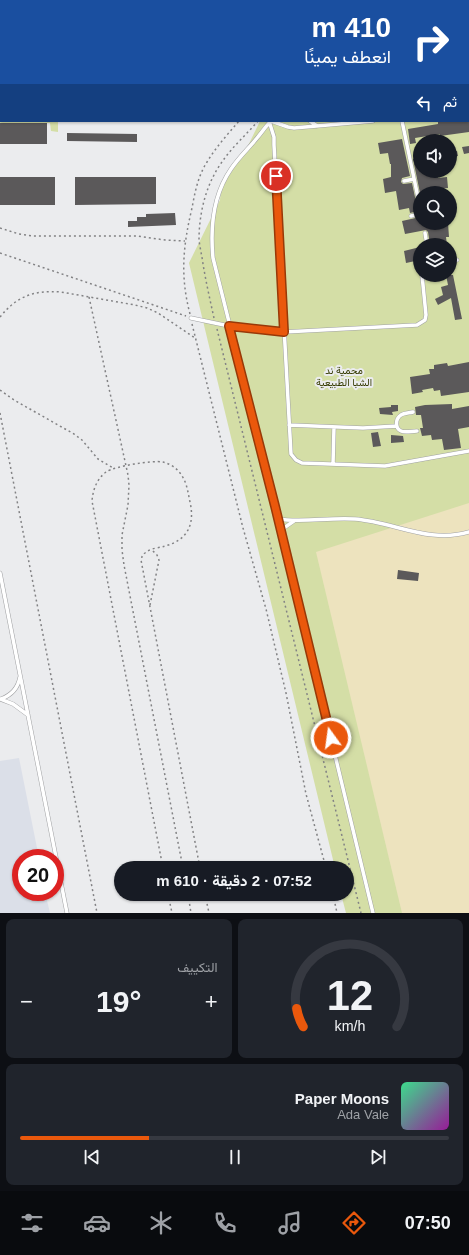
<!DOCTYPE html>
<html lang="ar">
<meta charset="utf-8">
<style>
body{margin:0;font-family:Helvetica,Vazirmatn,sans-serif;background:#20242c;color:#f1f3f6;direction:rtl;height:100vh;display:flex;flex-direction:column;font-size:15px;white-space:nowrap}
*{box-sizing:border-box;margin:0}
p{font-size:13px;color:#9ea1a6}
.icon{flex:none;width:22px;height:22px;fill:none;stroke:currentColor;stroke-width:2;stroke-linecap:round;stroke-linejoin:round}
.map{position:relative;height:913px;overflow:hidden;direction:ltr}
.details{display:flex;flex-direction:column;gap:6px;padding:6px;background:#0d0f14;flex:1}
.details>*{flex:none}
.top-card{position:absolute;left:0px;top:0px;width:469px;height:122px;box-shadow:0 1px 3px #0004;direction:rtl;background:#1a4fa0;color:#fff;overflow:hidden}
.controls{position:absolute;left:413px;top:134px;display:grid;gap:8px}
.controls a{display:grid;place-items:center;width:44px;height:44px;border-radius:50%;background:#171b24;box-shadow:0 1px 3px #0004;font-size:20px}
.speed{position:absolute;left:12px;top:849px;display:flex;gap:8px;font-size:20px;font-weight:700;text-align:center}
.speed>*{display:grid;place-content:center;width:52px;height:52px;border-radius:50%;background:#171b24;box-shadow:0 1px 3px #0004;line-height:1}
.speed .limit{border:6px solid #d22;background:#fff;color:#111}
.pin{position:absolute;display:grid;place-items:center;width:34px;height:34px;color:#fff;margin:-17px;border:2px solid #fff;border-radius:50%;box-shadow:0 1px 4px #0007}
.me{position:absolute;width:44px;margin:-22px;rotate:346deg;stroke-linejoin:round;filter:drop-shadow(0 0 3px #0008)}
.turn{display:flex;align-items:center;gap:14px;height:84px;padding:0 12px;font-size:18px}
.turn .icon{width:52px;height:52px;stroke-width:2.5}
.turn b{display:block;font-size:28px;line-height:34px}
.then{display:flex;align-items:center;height:38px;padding:0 12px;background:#0003;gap:8px;font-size:15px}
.big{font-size:30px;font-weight:700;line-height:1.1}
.details .widget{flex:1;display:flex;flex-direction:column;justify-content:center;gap:6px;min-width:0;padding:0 14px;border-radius:8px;background:#20242c}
.details .dial{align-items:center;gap:0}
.dial svg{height:104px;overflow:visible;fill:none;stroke:#363941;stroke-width:7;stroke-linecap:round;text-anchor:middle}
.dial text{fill:#f1f3f6;stroke:none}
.song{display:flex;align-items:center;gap:12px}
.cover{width:48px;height:48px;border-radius:6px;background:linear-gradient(135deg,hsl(150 70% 55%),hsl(300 70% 35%))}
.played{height:4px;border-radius:2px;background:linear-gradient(90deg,#ea580c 30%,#363941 30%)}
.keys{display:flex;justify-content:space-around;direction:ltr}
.heat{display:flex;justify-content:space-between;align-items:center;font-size:22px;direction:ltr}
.details .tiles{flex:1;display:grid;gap:6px;grid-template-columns:1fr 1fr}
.widget:last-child{grid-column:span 2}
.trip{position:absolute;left:114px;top:861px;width:240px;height:40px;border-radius:20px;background:#171b24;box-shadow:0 1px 3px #0004;font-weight:700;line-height:40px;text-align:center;direction:rtl}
.tab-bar{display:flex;height:64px;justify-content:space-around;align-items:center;background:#090b0e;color:#9ea1a6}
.tab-bar .icon{width:28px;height:28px}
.tab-bar .active{color:#ea580c}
.tab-bar b{font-size:18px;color:#f1f3f6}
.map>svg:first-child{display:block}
.built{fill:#dbdfe8}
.green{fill:#d4dea6;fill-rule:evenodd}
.sand{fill:#ede3be}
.building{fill:#5b595a}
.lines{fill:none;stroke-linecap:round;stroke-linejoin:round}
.lane-casing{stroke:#a1a2a4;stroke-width:4.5}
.path{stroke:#828284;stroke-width:1.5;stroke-dasharray:2 3;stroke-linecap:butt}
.lane{stroke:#fff;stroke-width:3.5}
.route-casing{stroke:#983908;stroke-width:10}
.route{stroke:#ea580c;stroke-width:7}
.labels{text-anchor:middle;stroke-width:4;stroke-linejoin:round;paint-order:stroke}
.park-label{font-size:10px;fill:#373d04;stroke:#ebecee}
</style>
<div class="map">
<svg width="469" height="913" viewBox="0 0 469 913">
<rect width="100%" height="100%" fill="#ebecee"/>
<path class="built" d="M19,758L39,858H21V892H45L50,913H0V761Z"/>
<path class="green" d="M0,0H58V1H1V41H0Z
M317,0H469V913H346L341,894H347V868H335L189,263L220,200L221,187L245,152L260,121H468V1H317ZM420,141H450V171H420ZM420,193H450V223H420ZM420,245H450V275H420Z
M0,62H1V121H58V132L51,131L50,123H0Z"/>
<path class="sand" d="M469,503V913H402L316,552Z"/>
<path class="building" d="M438,121H469V132L440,136V134L415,138L416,143L410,144L408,129L438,124Z
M0,123H47V144H0Z
M67,133L137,134V142L67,141Z
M402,139L410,176L402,178L401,182L403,184L412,183L418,211L410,213L409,208L399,210L396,191L385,193L383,179L391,177V164H390L388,153L380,154L378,143Z
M469,146V153L464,154L462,147Z
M457,151L458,156L450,157V152Z
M420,158V171H437L438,178L447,177L448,188L438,189L439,193H420L413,159Z
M0,177H55V205H0Z
M75,177H156V204L75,205Z
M175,213L176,225L128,227V221H137V217H146V214Z
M420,217V223H448L449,237H446L447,245H430L428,232L426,230L405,234L402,221Z
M420,247V260L406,263L404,251Z
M446,275H453L462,319L455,320L451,298L438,305L435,299L443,295L441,287L448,285Z
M469,362V392L441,396L440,390L434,391L433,388L422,390L423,392L412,394L410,377L430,374L429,369H434V365L447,363L448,366Z
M452,404V409L469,406V427L458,429L461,448L444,450L442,439L432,440L431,435L422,436L420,428H423L421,415H416L415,407L425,405Z
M391,405H398V411L392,412L393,415L380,414L379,408L391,407Z
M378,432L381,446L373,447L371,433Z
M391,435L403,436L404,442L391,443Z
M398,570L419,573L418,581L397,579Z"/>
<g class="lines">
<defs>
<path id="lane" d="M216,0L217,1
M224,0L225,1
M344,1L345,0
M352,1V0
M468,13L469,12
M468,112H469
M269,121L274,137V145L291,454L296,460L302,463L385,466L469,451
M271,121C266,126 262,132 257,138C249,148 239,157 231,169C213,195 210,227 213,258L275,506L373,913
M271,121L288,127L294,128L373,121
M310,121L317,126
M402,121L420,207
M404,181L414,179
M411,216L420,214
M425,233L427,245
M450,261L457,260
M191,318L229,326L284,332L417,325L425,320L426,315L422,275
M413,412C409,413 404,413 401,415C395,419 395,428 401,431C405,433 412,431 417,431
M289,425L363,428L397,426
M333,464L334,427
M278,519C303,523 329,517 355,519C394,522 429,544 469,532
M281,530L294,521
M0,573L67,913
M0,699L13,704L28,715
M1,699C12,695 18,688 20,677"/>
</defs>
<use href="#lane" class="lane-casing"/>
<path class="path" d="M313,1V0
M332,1V0
M0,228L19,234L33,236H137L165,240L185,241
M0,253L186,316
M89,297L128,475L129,485L128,505L122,535V550L124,565L183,868
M190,314C180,276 183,246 192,208C195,192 198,176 207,162C216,147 228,134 239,121
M0,317C17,296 34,290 61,292L135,305L147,308L158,313L195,338
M214,318C210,300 206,282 203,264C202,256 200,248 199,240C199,213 206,184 222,162C232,147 246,135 258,121
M192,324L243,528L266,609L286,693L306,794L326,868
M217,329L361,913
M0,390L14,400L74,434L82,440L98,459L113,468
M0,413L97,913
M150,605L159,560L157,555L152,550
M163,868L92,501C93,489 97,479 106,472C115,466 153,460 163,462C171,464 178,469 182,476C187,483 188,493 190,502C195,524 188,540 165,546C159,548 150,548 145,553C142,555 142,557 141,560L200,868
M168,894L172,913
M188,894L191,913
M205,894L209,913
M333,894L337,913"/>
<use href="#lane" class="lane"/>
</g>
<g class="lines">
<defs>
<path id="route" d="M276,176L284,332L229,326L275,506L331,738"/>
</defs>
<use href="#route" class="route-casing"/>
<use href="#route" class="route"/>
</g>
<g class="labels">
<g class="park-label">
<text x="344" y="374">محمية ند<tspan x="344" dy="12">الشبا الطبيعية</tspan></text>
</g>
</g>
</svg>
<div class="controls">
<a><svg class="icon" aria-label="sound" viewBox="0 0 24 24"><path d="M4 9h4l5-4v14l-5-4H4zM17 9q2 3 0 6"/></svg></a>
<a><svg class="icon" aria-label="search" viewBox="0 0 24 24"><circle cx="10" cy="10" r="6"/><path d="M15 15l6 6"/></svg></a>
<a><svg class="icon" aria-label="layers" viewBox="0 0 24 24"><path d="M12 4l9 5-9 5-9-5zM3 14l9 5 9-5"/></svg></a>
</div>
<div class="speed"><div class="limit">20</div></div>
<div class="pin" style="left:276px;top:176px;background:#d93025"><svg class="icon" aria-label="arrive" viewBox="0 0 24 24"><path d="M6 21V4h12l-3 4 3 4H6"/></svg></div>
<svg class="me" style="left:331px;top:738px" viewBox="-20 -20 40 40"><circle r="17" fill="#ea580c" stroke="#fff" stroke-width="3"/><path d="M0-11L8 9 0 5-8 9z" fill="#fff"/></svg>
<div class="trip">07:52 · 2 دقيقة · 610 m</div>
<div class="top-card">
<div class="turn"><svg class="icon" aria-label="right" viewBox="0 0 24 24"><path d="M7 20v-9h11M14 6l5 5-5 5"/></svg><div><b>410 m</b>انعطف يمينًا</div></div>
<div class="then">ثم<svg class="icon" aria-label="left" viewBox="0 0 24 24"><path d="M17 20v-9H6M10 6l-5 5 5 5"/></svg></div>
</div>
</div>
<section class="details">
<div class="tiles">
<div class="widget dial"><svg viewBox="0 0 100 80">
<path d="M14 69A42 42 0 1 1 86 69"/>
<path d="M14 69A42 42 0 0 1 9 55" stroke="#ea580c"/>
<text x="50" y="56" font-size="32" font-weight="700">12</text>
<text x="50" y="72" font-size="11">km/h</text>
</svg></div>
<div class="widget"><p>التكييف</p>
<div class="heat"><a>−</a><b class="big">19°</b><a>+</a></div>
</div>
<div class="widget">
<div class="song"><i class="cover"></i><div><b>Paper Moons</b><p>Ada Vale</p></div></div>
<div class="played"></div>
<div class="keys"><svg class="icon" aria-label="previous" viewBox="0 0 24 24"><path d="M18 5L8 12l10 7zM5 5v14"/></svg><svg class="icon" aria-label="pause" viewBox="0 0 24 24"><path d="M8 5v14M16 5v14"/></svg><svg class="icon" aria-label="next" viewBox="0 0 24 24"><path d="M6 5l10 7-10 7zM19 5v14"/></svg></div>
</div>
</div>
</section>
<nav class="tab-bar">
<b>07:50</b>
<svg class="icon active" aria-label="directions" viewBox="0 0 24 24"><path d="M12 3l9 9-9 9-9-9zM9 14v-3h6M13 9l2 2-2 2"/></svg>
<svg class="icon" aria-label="music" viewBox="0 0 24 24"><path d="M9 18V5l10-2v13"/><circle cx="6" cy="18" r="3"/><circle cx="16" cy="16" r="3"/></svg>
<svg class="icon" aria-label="phone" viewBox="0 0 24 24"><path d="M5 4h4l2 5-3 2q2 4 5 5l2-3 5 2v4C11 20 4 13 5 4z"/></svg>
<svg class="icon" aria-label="climate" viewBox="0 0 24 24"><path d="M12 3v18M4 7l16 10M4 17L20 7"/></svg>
<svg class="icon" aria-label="car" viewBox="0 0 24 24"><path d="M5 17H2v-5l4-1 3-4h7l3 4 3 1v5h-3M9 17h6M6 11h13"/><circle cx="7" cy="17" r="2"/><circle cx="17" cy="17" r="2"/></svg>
<svg class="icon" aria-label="filters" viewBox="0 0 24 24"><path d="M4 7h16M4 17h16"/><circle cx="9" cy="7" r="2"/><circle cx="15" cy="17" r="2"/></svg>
</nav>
